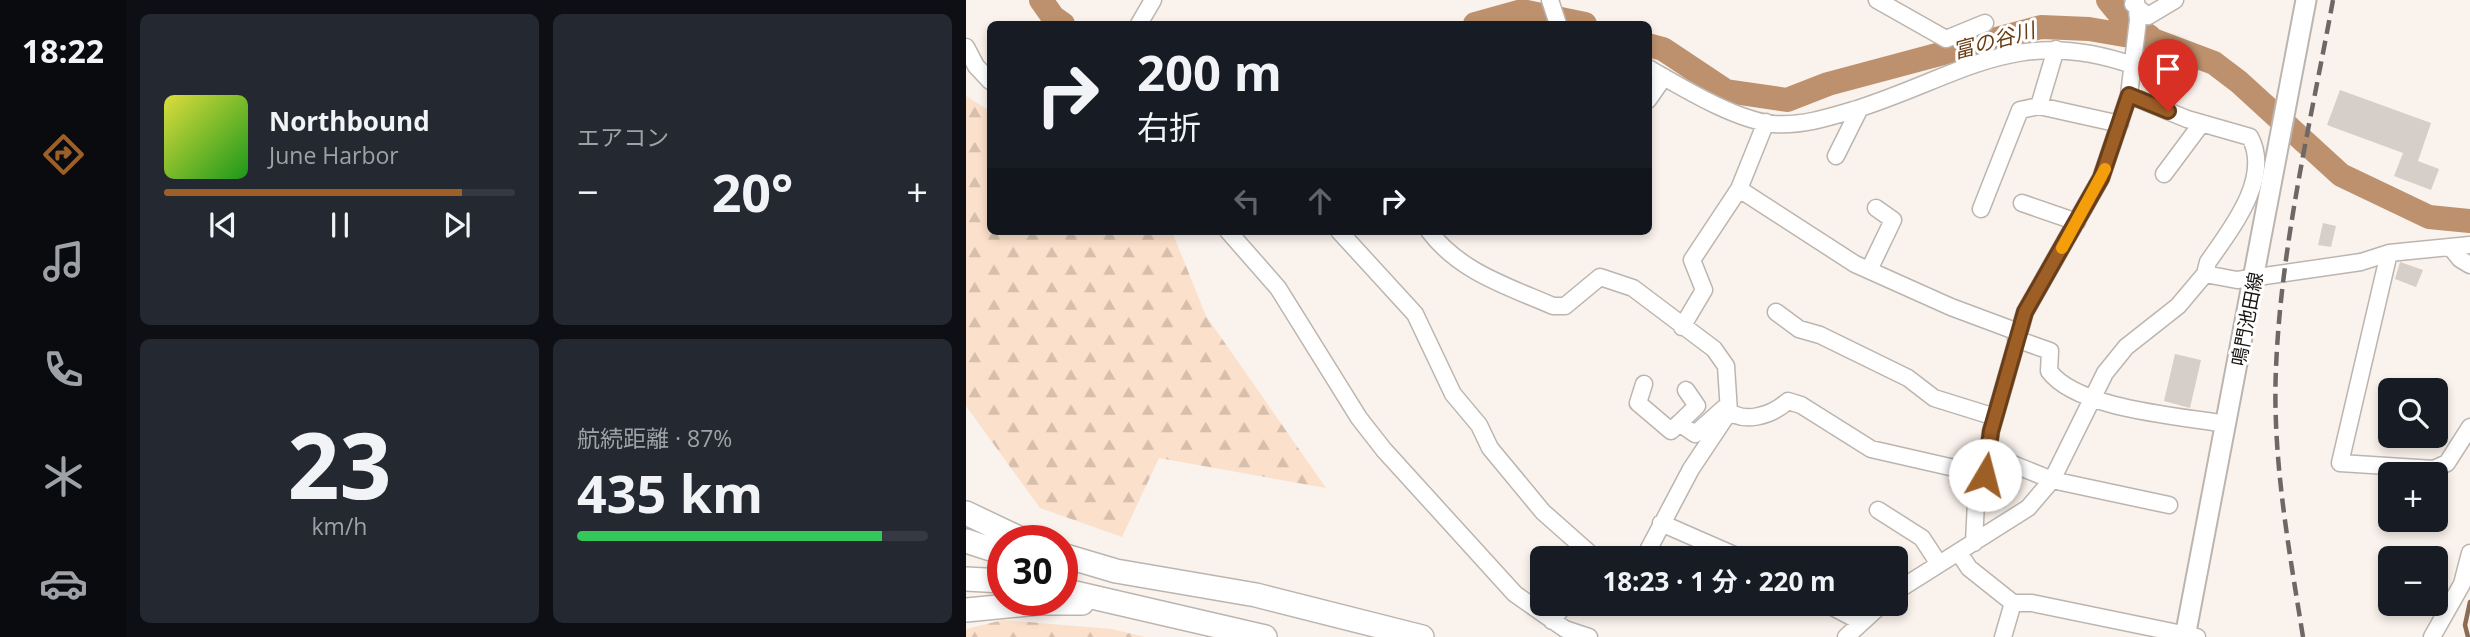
<!DOCTYPE html>
<html lang="ja">
<meta charset="utf-8">
<style>
body{margin:0;font-family:"Open Sans","Noto Sans JP",sans-serif;background:#242831;color:#f1f3f6;height:100vh;display:flex;flex-direction:column;font-size:26px;white-space:nowrap}
*{box-sizing:border-box;margin:0}
p{font-size:23px;color:#9ea1a6}
.icon{flex:none;width:38px;height:38px;fill:none;stroke:currentColor;stroke-width:2;stroke-linecap:round;stroke-linejoin:round}
.map{position:relative;flex:1;overflow:hidden}
.side{display:flex;flex-direction:column;gap:14px;padding:14px;background:#0d0f14;width:840px}
.side>*{flex:none}
.guide{position:absolute;left:21px;top:21px;width:665px;height:214px;border-radius:10px;box-shadow:0 4px 10px #0003;background:#171b24;color:#f1f3f6;overflow:hidden}
.fabs{position:absolute;left:1412px;top:378px;display:grid;gap:14px}
.fabs a{display:grid;place-items:center;width:70px;height:70px;border-radius:10px;background:#171b24;box-shadow:0 4px 10px #0003;font-size:35px}
.speed{position:absolute;left:21px;top:525px;display:flex;gap:14px;font-size:35px;font-weight:700;text-align:center}
.speed>*{display:grid;place-content:center;width:91px;height:91px;border-radius:50%;background:#171b24;box-shadow:0 4px 10px #0003;line-height:1}
.speed .limit{border:10px solid #d22;background:#fff;color:#111}
.pin{position:absolute;display:grid;place-items:center;width:60px;height:60px;color:#fff;margin:-72px -30px;border-radius:50% 50% 50% 0;rotate:-45deg;box-shadow:0 0 7px #0007}
.pin .icon{rotate:45deg}
.me{position:absolute;width:77px;margin:-38px;rotate:8deg;stroke-linejoin:round;filter:drop-shadow(0 0 5px #0008)}
.turn{display:flex;align-items:center;gap:24px;height:147px;padding:0 35px;font-size:32px}
.turn .icon{width:91px;height:91px;stroke-width:2.5}
.turn b{display:block;font-size:49px;line-height:60px}
.lanes{display:flex;align-items:center;height:66px;padding:0 35px;background:#0003;justify-content:center;gap:35px;direction:ltr}
.lanes .off{opacity:.35}
.big{font-size:52px;font-weight:700;line-height:1.1}
.side .tile{flex:1;display:flex;flex-direction:column;justify-content:center;gap:10px;min-width:0;padding:0 24px;border-radius:10px;background:#242831}
.side .dial{align-items:center;gap:0}
.dial b{font-size:91px;line-height:1}
.song{display:flex;align-items:center;gap:21px}
.cover{width:84px;height:84px;border-radius:10px;background:linear-gradient(135deg,hsl(60 70% 55%),hsl(120 70% 35%))}
.played{height:7px;border-radius:4px;background:linear-gradient(90deg,#9e5f26 85%,#363941 85%)}
.keys{display:flex;justify-content:space-around;direction:ltr}
.heat{display:flex;justify-content:space-between;align-items:center;font-size:38px;direction:ltr}
.charge{height:10px;border-radius:5px;background:linear-gradient(90deg,#34c759 87%,#363941 0)}
.side .tiles{flex:1;display:grid;gap:14px;grid-template-columns:repeat(2,1fr)}
.trip{position:absolute;left:564px;top:546px;width:378px;height:70px;border-radius:10px;background:#171b24;box-shadow:0 4px 10px #0003;font-weight:700;line-height:70px;text-align:center}
main{display:flex;flex:1;min-height:0}
.menu{display:flex;flex-direction:column;width:126px;justify-content:space-around;align-items:center;background:#090b0e;color:#9ea1a6}
.menu .icon{width:49px;height:49px}
.menu .on{color:#9e5f26}
.menu b{font-size:32px;color:#f1f3f6}
.map>svg:first-child{display:block}
.forest{fill:url(#forest-firs)}
.lines{fill:none;stroke-linecap:round;stroke-linejoin:round}
.stream{stroke:#8b6c52;stroke-width:4.5}
.river{stroke:#bd916d;stroke-width:24}
.building{fill:#d6cec9}
.minor-casing{stroke:#bcb5af;stroke-width:19}
.major-casing{stroke:#bcb5af;stroke-width:23}
.highway-casing{stroke:#bcb5af;stroke-width:26}
.minor{stroke:#fff;stroke-width:16}
.major{stroke:#fff;stroke-width:19}
.highway{stroke:#fff;stroke-width:23}
.rail{stroke:#6d6865;stroke-width:4.5;stroke-dasharray:14 7;stroke-linecap:butt}
.route-casing{stroke:#673e19;stroke-width:18}
.route{stroke:#9e5f26;stroke-width:12}
.slow{stroke:#f59e0b;stroke-width:12}
.labels{text-anchor:middle;stroke-width:6;stroke-linejoin:round;paint-order:stroke}
.street-label{font-size:19px;fill:#171412;stroke:#fff}
.water-label{font-size:21px;font-style:italic;fill:#693d13;stroke:#fff}
</style>
<main>
<nav class="menu">
<b>18:22</b>
<svg class="icon on" aria-label="directions" viewBox="0 0 24 24"><path d="M12 3l9 9-9 9-9-9zM9 14v-3h6M13 9l2 2-2 2"/></svg>
<svg class="icon" aria-label="music" viewBox="0 0 24 24"><path d="M9 18V5l10-2v13"/><circle cx="6" cy="18" r="3"/><circle cx="16" cy="16" r="3"/></svg>
<svg class="icon" aria-label="phone" viewBox="0 0 24 24"><path d="M5 4h4l2 5-3 2q2 4 5 5l2-3 5 2v4C11 20 4 13 5 4z"/></svg>
<svg class="icon" aria-label="climate" viewBox="0 0 24 24"><path d="M12 3v18M4 7l16 10M4 17L20 7"/></svg>
<svg class="icon" aria-label="car" viewBox="0 0 24 24"><path d="M5 17H2v-5l4-1 3-4h7l3 4 3 1v5h-3M9 17h6M6 11h13"/><circle cx="7" cy="17" r="2"/><circle cx="17" cy="17" r="2"/></svg>
</nav>
<section class="side">
<div class="tiles">
<div class="tile">
<div class="song"><i class="cover"></i><div><b>Northbound</b><p>June Harbor</p></div></div>
<div class="played"></div>
<div class="keys"><svg class="icon" aria-label="previous" viewBox="0 0 24 24"><path d="M18 5L8 12l10 7zM5 5v14"/></svg><svg class="icon" aria-label="pause" viewBox="0 0 24 24"><path d="M8 5v14M16 5v14"/></svg><svg class="icon" aria-label="next" viewBox="0 0 24 24"><path d="M6 5l10 7-10 7zM19 5v14"/></svg></div>
</div>
<div class="tile"><p>エアコン</p>
<div class="heat"><a>−</a><b class="big">20°</b><a>+</a></div>
</div>
<div class="tile dial"><b>23</b><p>km/h</p></div>
<div class="tile"><p>航続距離 · 87%</p><b class="big">435 km</b><div class="charge"></div></div>
</div>
</section>
<div class="map">
<svg width="1504" height="637" viewBox="0 0 1504 637">
<defs>
<pattern id="forest-firs" width="22" height="20" patternUnits="userSpaceOnUse" patternTransform="scale(1.75)"><rect width="22" height="20" fill="#fbe0cb"/><path d="M5 1l3.5 6h-7zM16 11l3.5 6h-7z" fill="#d6bfad"/></pattern>
</defs>
<rect width="100%" height="100%" fill="#faf2ec"/>
<path class="forest" d="M0,96L24,111V231L207,234L240,316L360,488L193,458L156,537L74,508L0,406Z
M37,620L145,629L179,637H0V629Z"/>
<g class="lines">
<path class="stream" d="M1502,637L1499,625L1504,602"/>
<path class="river" d="M75,0L87,17L97,24
M1142,0L1156,17L1184,37
M509,24L556,11L619,24
M682,45L697,49L760,91L821,100L862,84L1075,27L1123,29L1187,40L1248,63L1273,82L1375,175L1463,217L1504,221"/>
</g>
<path class="building" d="M1374,90L1465,123L1452,161L1473,169L1465,190L1428,176L1437,153L1361,125Z
M1357,223L1370,226L1365,247L1352,245Z
M1434,262L1457,270L1450,287L1429,279Z
M1209,354L1235,360L1224,408L1198,401Z"/>
<g class="lines">
<defs>
<path id="minor" d="M584,0L592,24
M911,0L980,39L1019,23
M1167,4L1182,16L1209,0
M173,24L187,0
M0,47L10,66L24,81
M682,68C717,88 769,120 808,124C837,126 864,117 891,109C997,75 1050,25 1166,65
M1163,95L1221,119L1284,137C1306,178 1265,229 1242,262L1239,274
M682,100L698,77
M1073,106L1090,49
M870,156L894,108
M1198,174L1236,123
M773,189L889,264L985,307L1052,332
M1056,203L1111,222
M1015,209L1054,110L1073,106L1154,124
M262,231L312,288L393,418L418,450L549,594L599,629L623,637
M373,231L449,314L487,394L513,425L524,448L577,512L629,558
M463,231C494,272 541,286 587,306H599L634,277L667,288L748,349L760,366L763,412L725,469L678,558
M1485,248L1494,259L1504,265
M1423,253L1374,463L1468,469L1481,463L1504,427
M903,270L927,220L910,208
M810,312L833,329L854,335L942,378L968,398L1029,417
M716,327L738,290L726,260L773,189L800,122
M1050,339L1084,351L1083,371C1111,409 1213,416 1260,424
M678,384L672,403L705,431L731,406L720,390
M713,423L729,434L758,408C777,425 805,416 822,401L835,405L905,449L1019,475
M1022,454L1086,480L1203,505
M912,510L956,538L973,564
M695,523L775,558
M1008,543L1010,502L1019,475L1025,431L1059,312L1135,178L1163,95L1172,20L1170,0
M993,553L1003,568L1047,603H1066L1231,637
M929,592L1062,508L1086,480L1139,373L1160,347L1212,306L1239,274L1271,280L1395,262L1423,253L1504,245
M861,604L895,622
M586,621L599,604
M880,637L916,604
M1037,637L1047,603
M1466,637L1496,584L1504,553"/>
<path id="major" d="M1219,637L1340,0"/>
<path id="highway" d="M0,513L59,541
M0,541L37,553
M96,555L150,571L290,595L456,637
M0,579L37,581
M96,590L299,637
M0,610L72,603H116"/>
</defs>
<use href="#minor" class="minor-casing"/>
<use href="#major" class="major-casing"/>
<use href="#highway" class="highway-casing"/>
<use href="#minor" class="minor"/>
<use href="#major" class="major"/>
<use href="#highway" class="highway"/>
<path class="rail" d="M1337,637C1323,549 1306,458 1310,368C1315,244 1345,121 1367,0"/>
</g>
<g class="lines">
<defs>
<path id="route" d="M1019,475L1025,431L1059,312L1135,178L1163,95L1202,111"/>
</defs>
<use href="#route" class="route-casing"/>
<use href="#route" class="route"/>
<path class="slow" d="M1096,248L1139,169"/>
</g>
<g class="labels">
<g class="street-label">
<text transform="translate(1281 319) rotate(-79)" y="7">鳴門池田線</text>
</g>
<g class="water-label">
<text transform="translate(1028 41) rotate(-15)" y="7">富の谷川</text>
</g>
</g>
</svg>
<div class="fabs">
<a><svg class="icon" aria-label="search" viewBox="0 0 24 24"><circle cx="10" cy="10" r="6"/><path d="M15 15l6 6"/></svg></a>
<a>+</a>
<a>−</a>
</div>
<div class="speed"><div class="limit">30</div></div>
<div class="pin" style="left:1202px;top:111px;background:#d93025"><svg class="icon" aria-label="arrive" viewBox="0 0 24 24"><path d="M6 21V4h12l-3 4 3 4H6"/></svg></div>
<svg class="me" style="left:1019px;top:475px" viewBox="-20 -20 40 40"><circle r="19" fill="#fff"/><path d="M0-13L10 11 0 6-10 11z" fill="#9e5f26"/></svg>
<div class="trip">18:23 · 1 分 · 220 m</div>
<div class="guide">
<div class="turn"><svg class="icon" aria-label="right" viewBox="0 0 24 24"><path d="M7 20v-9h11M14 6l5 5-5 5"/></svg><div><b>200 m</b>右折</div></div>
<div class="lanes"><svg class="icon off" aria-label="left" viewBox="0 0 24 24"><path d="M17 20v-9H6M10 6l-5 5 5 5"/></svg><svg class="icon off" aria-label="ahead" viewBox="0 0 24 24"><path d="M12 20V5M6 11l6-6 6 6"/></svg><svg class="icon" aria-label="right" viewBox="0 0 24 24"><path d="M7 20v-9h11M14 6l5 5-5 5"/></svg></div>
</div>
</div>
</main>
